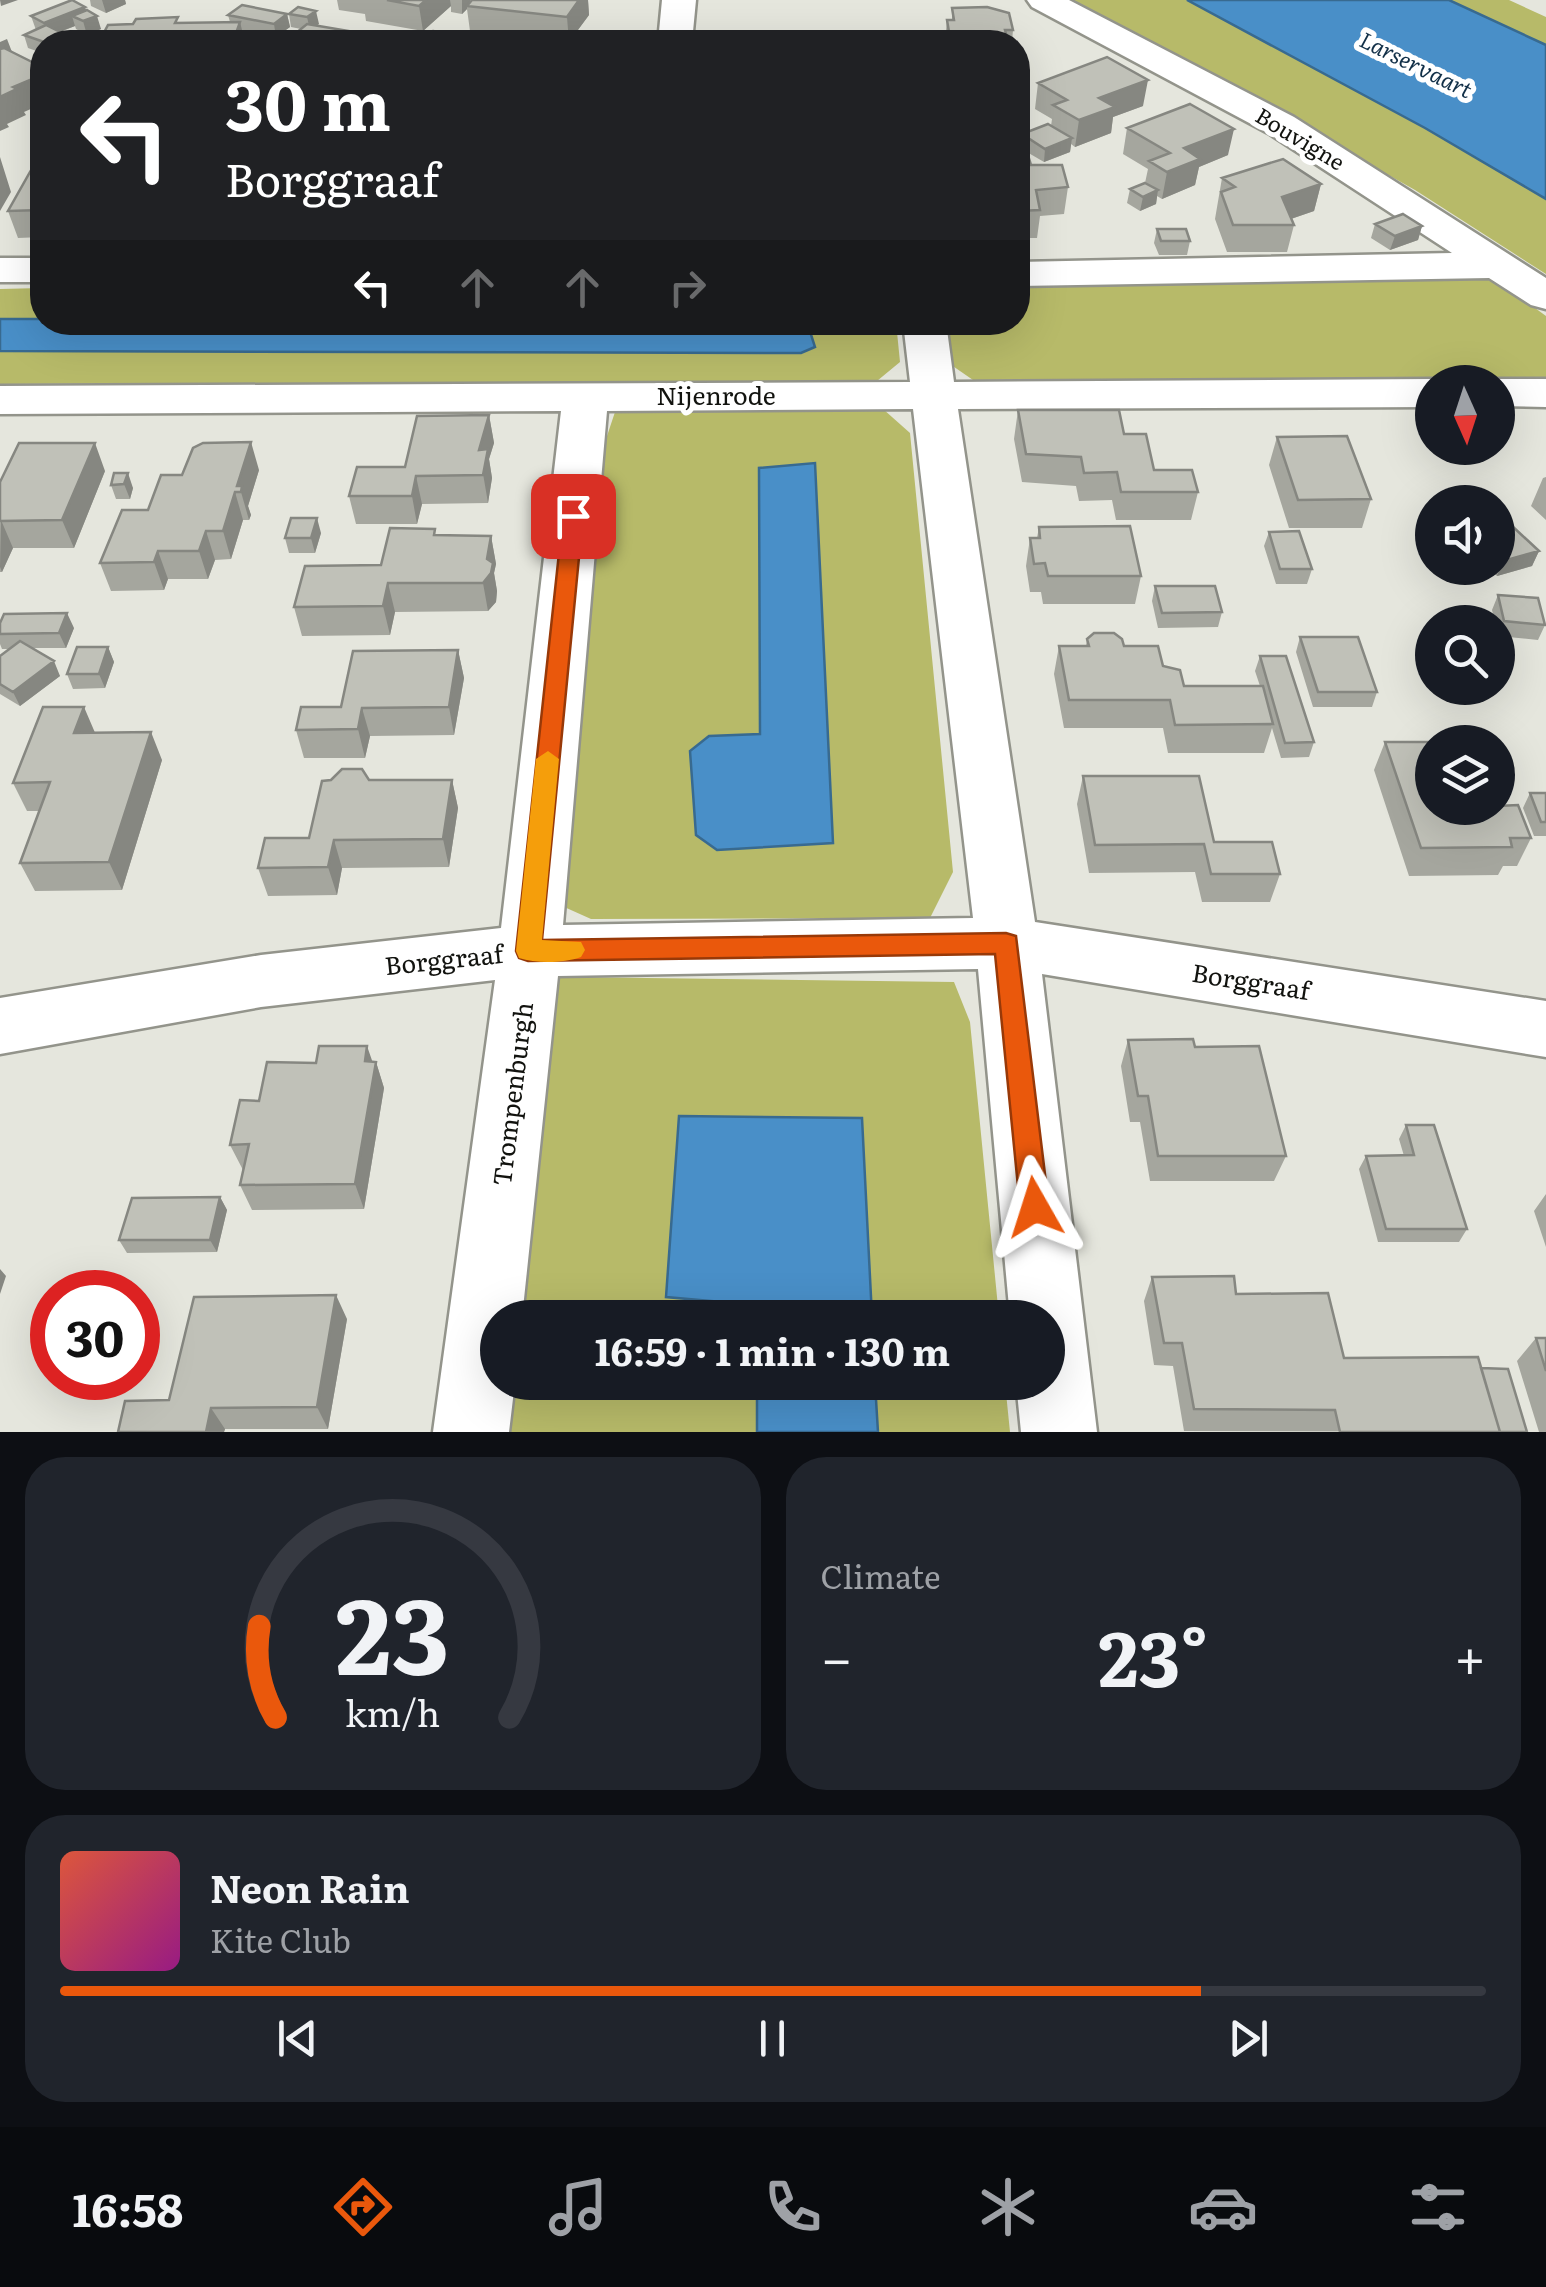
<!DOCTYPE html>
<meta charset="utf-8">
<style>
body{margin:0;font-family:Literata,serif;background:#20242c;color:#f1f3f6;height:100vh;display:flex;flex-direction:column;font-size:38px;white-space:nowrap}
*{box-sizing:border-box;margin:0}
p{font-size:32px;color:#9ea1a6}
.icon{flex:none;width:55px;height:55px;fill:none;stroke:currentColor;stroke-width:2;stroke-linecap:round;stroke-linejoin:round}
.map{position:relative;height:1432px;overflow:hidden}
.details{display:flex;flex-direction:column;gap:25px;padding:25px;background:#0d0f14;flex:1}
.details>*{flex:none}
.top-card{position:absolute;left:30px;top:30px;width:1000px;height:305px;border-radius:40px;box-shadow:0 10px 40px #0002;background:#202124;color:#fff;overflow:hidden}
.needle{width:65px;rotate:177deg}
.tools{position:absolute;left:1415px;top:365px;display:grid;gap:20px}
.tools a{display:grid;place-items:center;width:100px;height:100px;border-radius:50%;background:#171b24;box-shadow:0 10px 40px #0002;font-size:50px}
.speed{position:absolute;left:30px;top:1270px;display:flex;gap:20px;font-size:50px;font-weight:700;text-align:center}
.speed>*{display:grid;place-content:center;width:130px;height:130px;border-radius:50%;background:#171b24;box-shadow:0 10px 40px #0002;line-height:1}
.speed .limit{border:15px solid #d22;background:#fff;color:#111}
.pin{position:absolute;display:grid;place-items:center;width:85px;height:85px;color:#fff;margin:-42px;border-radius:20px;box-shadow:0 5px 15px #0006}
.me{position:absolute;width:110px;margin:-55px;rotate:354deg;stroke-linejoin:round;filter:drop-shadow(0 0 8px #0008)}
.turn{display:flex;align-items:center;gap:35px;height:210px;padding:0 30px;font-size:45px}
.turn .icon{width:130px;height:130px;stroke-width:2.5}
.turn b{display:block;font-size:70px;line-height:85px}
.lanes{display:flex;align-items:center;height:95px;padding:0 30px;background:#0003;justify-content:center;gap:50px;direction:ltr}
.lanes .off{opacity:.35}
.big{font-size:75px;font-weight:700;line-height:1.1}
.details .card{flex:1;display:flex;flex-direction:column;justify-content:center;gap:15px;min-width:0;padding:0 35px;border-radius:40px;background:#20242c}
.details .dial{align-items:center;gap:0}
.dial svg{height:260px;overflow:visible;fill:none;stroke:#363941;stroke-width:7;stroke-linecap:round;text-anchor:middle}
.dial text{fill:#f1f3f6;stroke:none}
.song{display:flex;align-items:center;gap:30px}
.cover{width:120px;height:120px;border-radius:15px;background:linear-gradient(135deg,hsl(10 70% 55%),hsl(310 70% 35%))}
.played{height:10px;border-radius:5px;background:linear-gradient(90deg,#ea580c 80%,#363941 80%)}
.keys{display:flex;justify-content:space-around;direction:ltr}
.heat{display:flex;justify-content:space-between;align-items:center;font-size:55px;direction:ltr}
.details .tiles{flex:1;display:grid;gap:25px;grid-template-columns:1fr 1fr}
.card:last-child{grid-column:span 2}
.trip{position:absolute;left:480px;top:1300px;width:585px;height:100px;border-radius:50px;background:#171b24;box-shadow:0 10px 40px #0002;font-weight:700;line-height:100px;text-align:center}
.dock{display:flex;height:160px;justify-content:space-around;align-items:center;background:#090b0e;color:#9ea1a6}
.dock .icon{width:70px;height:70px}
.dock .active{color:#ea580c}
.dock b{font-size:45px;color:#f1f3f6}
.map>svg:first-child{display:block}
.green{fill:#b7ba69;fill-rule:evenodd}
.water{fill:#498fc8;stroke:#386a90;stroke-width:2.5}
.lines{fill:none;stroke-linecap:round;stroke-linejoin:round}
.minor-casing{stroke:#93948b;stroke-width:5}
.minor{fill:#fff;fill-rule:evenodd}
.wall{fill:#a5a69e}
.shaded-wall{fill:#868781}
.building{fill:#c0c1b8;stroke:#868781;stroke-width:2.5}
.route{fill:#ea580c;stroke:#983908;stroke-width:2.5}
.slow{fill:#f59e0b}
.labels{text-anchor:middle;stroke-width:10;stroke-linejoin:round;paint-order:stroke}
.far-water-label{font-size:22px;font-style:italic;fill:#123048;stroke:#fff}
.far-street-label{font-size:22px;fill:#12130f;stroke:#fff}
.street-label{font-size:25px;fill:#12130f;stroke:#fff}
</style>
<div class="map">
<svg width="1546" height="1432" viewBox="0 0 1546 1432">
<rect width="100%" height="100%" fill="#e5e6dd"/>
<path class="green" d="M1055,0H1187L1425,128L1546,199V274L1415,190L1229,85Z
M1449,0H1509L1546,17V45Z
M1490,275L1546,316V377L973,380L947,362L942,323L1018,322V280Z
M42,288V319H0V289Z
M896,322L900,362L877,381L0,384V351L801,353L815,347L807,323Z
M883,409L910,433L953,872L930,918L591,919L562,906L606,439L615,412ZM814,463L815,464L832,843L709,736L760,734L759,468Z
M568,977L954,982L970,1022L999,1317H872L861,1118L680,1116L666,1296L756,1305V1317L521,1318L553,978Z
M515,1383H757V1432H510Z
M875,1383H1005L1010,1432H878Z"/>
<path class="water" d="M1187,0H1449L1546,45V199L1425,128Z
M0,319H42V322H807L815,347L801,353L0,351Z
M815,463L833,843L717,850L696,835L690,751L709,736L760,734L759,468Z
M679,1116L862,1118L872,1317H756L755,1305L666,1297Z
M757,1383H875L878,1432H757Z"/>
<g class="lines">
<defs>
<path id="minor" d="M662,0H696L692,42H658Z
M1027,0H1069L1294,117L1546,278V309L1531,305L1489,278L1018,286V262L1452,253L1268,133L1032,7Z
M0,258H42V282H0Z
M903,322H946L954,382L1432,379L1444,382H1432V407L958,409L1035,922L1546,1001V1057L1042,974L1097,1432H1021L1016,1382H1048V1318H1010L978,969L558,976L522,1318H498V1382H515L509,1432H433L495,980L261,1007L0,1054V998L261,955L501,928L561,411L0,414V386L910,382ZM913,409L973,918L563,925L607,411Z
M1498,379H1546V407L1498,406V382H1486Z"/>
</defs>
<use href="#minor" class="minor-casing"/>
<use href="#minor" class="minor"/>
</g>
<path class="wall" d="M90,0H125L126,4L106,13L91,6Z
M337,0H470V2L472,0H588L589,15L569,42L470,31L467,9L462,14L451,12V6L423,31L366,21L365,14L339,10Z
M298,7L319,24L301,29L291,27L289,14Z
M952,8L1013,30L1012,42H945L947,20H952Z
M86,10L101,29L87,35L76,29L75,26L60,32L42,42V53L28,48L24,35L36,30L31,16Z
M287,14L290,27L276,37L242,30L245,42H99L180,23L230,22L228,15Z
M427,38L454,42H428Z
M1038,83L1143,106L1113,117L1111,133L1075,147L1071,144L1070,152L1044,162L1020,148L1022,134L1051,126L1052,119L1035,109Z
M1127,128L1228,155L1199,167L1195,185L1162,199L1157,196L1156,204L1140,211L1127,203L1130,189L1145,183L1148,169L1123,154Z
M42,155V237L18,238L8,211Z
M1018,156L1031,165L1068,187L1064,214L1040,216L1037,238H1018Z
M1222,178L1321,184L1314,211L1291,219L1294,225L1287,252H1227L1215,219Z
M1375,224L1422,226L1418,240L1390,250L1371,238Z
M1157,229L1190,241L1187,255H1159L1154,243Z
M1018,410L1124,434L1154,470L1198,492L1191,520H1116L1112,500L1079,501L1076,486L1022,482L1014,439Z
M489,415L494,443L489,459L492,478L488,503L422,504L417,524H356L349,496L405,467Z
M1277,437L1371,499L1362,528H1289L1269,465Z
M259,470L248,506L251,515L249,520H243L231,559L215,560L208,579H168L164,590L111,591L100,563L182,475Z
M105,471L74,548H13L2,572H0V482Z
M114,473L133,488L130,499H116L111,485Z
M1546,477V520L1531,506L1543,478Z
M1039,527L1141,576L1135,604H1043L1041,592H1030L1026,566L1030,538H1037Z
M1498,529L1539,551L1532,566L1497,576L1488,568H1498Z
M1269,532L1312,569L1307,584H1276L1264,546Z
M321,533L315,553H289L285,538Z
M436,535L491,536L496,564L494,573L497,591L496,602L488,611L395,612L390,635L302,636L294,607L381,565Z
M1155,586L1222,612L1218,627L1158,628L1152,601Z
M1498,595L1545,625L1538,640L1498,636V622H1495L1492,610Z
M0,623L74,628L66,648H32L60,676L20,706L0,694V656L10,649H2L0,644Z
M1300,637L1377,692L1372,707H1313L1296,652Z
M1087,639L1124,646L1163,666L1184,686H1260L1255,671L1260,656L1314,742L1309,757L1281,758L1272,728L1264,753H1168L1163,728H1064L1054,674L1059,646H1086Z
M108,647L114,662L105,688L73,689L67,674Z
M458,650L464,678L454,735L370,736L365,758H304L296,730Z
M95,733L162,760L122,890L35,891L20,863L40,811H27L13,783Z
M1385,742H1432L1531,838L1517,866H1503L1498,875L1409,876L1374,770Z
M1083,776L1280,874L1270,902H1202L1195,872L1089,873L1077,804Z
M369,780H452L458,808L449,867L342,868L337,895L268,896L258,868L309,838Z
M1530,793H1546V836H1534L1523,808Z
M1128,1040L1195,1047L1286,1156L1274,1181H1150L1140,1122H1130L1121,1066Z
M372,1062H376L384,1088L364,1209L252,1210L240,1185L243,1170L230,1145L259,1101Z
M1406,1125L1467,1229L1459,1242H1378L1359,1169L1366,1156H1404L1399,1139Z
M1546,1194V1247L1534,1211Z
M220,1197L227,1210L217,1252L127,1253L119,1240Z
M1152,1277L1236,1294L1344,1358L1481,1368L1527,1432L1184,1431L1173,1366L1154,1365L1144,1301Z
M347,1319L328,1429H225L224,1432H118L169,1400Z
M1536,1338H1546V1432H1539L1517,1361Z"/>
<path class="shaded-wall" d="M0,0H18L1,6Z
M102,0H125L126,4L106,13Z
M426,0H450L451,6L423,31L419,6Z
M462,0H470V6H467V9L462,14Z
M579,0H588L589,15L569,42L567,17Z
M85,7L89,19L97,16L101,29L87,35L83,21L72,16L75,26L48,36L44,23Z
M316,11L319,24L310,30L307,17Z
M287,14L290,27L276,37L274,24Z
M240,22L245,42H233Z
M453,34L454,42H446V41Z
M7,39L12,52L0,57V42Z
M42,75V104L24,112L26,115L7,124L9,127L0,131V97L13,87Z
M1148,80L1143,106L1113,117L1111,133L1075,147L1079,120L1099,98Z
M1234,129L1228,155L1199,167L1195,185L1162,199L1167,172L1184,148Z
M1072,138L1070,152L1044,162L1045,149Z
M0,157L11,192L0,211Z
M1321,184L1314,211L1276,224L1282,197Z
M1158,190L1156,204L1140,211L1143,197Z
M1422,226L1418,240L1390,250L1395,236Z
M489,415L494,443L489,459L492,478L488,503L479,450Z
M251,442L259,470L248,506L251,515L249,520L241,492L237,486Z
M95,443L105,471L74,548L62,520Z
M128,473L133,488L130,499L124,484Z
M416,476L422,504L417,524L412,496Z
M235,492L243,520L231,559L223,531Z
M317,518L321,533L315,553L311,538Z
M1,520L13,548L2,572L0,567Z
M206,531L215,560L208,579L199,551Z
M491,536L496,564L494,573L497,591L496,602L488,611L483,583Z
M158,551L168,579L164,590L154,562Z
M1539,551L1532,566L1497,576L1503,561Z
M388,583L395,612L390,635L383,606Z
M67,613L74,628L66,648L59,633Z
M108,647L114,662L105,688L99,674Z
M458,650L464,678L454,735L449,707Z
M54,661L60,676L20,706L13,692Z
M84,707L96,735L74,733Z
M362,708L370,736L365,758L358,729Z
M151,732L162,760L122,890L109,862Z
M452,780L458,808L449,867L443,839Z
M334,840L342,868L337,895L328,867Z
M367,1046L375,1069L376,1062L384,1088L364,1209L355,1184L365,1061Z
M220,1197L227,1210L217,1252L210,1240Z
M0,1269L6,1276L0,1294Z
M336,1295L347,1319L328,1429L317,1407Z
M211,1408L225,1429L224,1432H206Z"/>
<path class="building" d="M72,0L85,7L44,23L31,16Z
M387,0H426L419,6Z
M472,0H579L567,17L467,6Z
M242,5L287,14L274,24L228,15Z
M298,7L316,11L307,17L289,14Z
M987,7L1009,13L1013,30H1005L1008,41H958V37L950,38L947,20H954L952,8Z
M87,10L97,16L83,21L72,16Z
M178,17L175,23L240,22L233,42H99L108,25L133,24L136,19Z
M307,24L402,40L400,42H285Z
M46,25L60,32L63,42H44L24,35Z
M433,31L453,34L446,41L427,38Z
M4,48L42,67V75L13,87L17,89L0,97V49Z
M1107,57L1148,80L1099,98L1115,107L1079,120L1053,105L1067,100L1038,83Z
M1190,104L1234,129L1184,148L1200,159L1167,172L1149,161L1170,153L1127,128Z
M1048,124L1072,138L1045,149L1022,134Z
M40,155H42V170L30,172Z
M1028,155L1031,165H1062L1068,187L1036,190L1040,210L1018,211V156Z
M1283,159L1321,184L1282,197L1294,225H1233L1221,192L1235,187L1222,178Z
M30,172H42V210L8,211Z
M1145,183L1158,190L1143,197L1130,189Z
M1403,214L1422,226L1395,236L1375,224Z
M1157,229H1186L1190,241H1161Z
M1018,410H1119L1124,434H1146L1154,470H1192L1198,492H1121L1117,472L1084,473L1081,457L1026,454Z
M489,415L479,450L488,449L483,475L416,476L412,496H349L357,467H405L417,416Z
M1347,436L1371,499L1298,500L1277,437Z
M251,442L237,486H242L241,492H235L223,531H206L199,551H158L154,562L100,563L122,510H148L161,475H182L193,448L203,443Z
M19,443H95L62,520L0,521V482Z
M114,473H128L124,484L111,485Z
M291,518H317L311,538H285Z
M1511,525L1539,551L1503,561L1498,556V529Z
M1130,526L1141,576H1048L1045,563L1034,564L1030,538H1040L1039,527Z
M390,528L435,529L434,535L491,536L487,559L493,563L491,573L483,583H388L383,606L294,607L305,566L381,565Z
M1299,531L1312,569H1280L1269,532Z
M1155,586H1215L1222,612L1162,613Z
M1498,595L1538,598L1545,625L1504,621Z
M67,613L59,633L0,634V623L4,614Z
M1094,633H1114L1122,639L1124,646H1158L1163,666L1180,670L1184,686H1263L1273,724L1175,725L1170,700H1069L1059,646H1089L1087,639Z
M1300,637H1358L1377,692H1318Z
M20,641L54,661L13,692L0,684V656Z
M77,647H108L99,674H67Z
M458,650L449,707L362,708L358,729L296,730L301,707H341L353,651Z
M1260,656H1286L1314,742L1285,743Z
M43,707H84L74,733L151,732L109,862L20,863L50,782L13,783Z
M1385,742H1472H1432V808H1498V806L1518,805L1531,838H1510L1512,847L1421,848Z
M342,769H362L369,780H452L443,839L334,840L328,867L258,868L265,838H309L322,781L331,780Z
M1083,776H1199L1214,842H1272L1280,874H1211L1204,844L1095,845Z
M1530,793H1546V822H1541Z
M1193,1039L1195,1047L1259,1046L1286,1156H1158L1148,1096H1138L1128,1040Z
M319,1046H367L365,1061L376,1062L355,1184L240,1185L249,1144L230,1145L240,1100L259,1101L267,1062L316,1063Z
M1406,1125H1434L1467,1229H1386L1366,1156L1414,1155Z
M220,1197L210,1240H119L132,1198Z
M1234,1276L1236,1294L1328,1293L1344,1358L1478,1357L1500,1432H1340L1335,1410L1194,1409L1182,1343H1164L1152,1277Z
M336,1295L317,1407L211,1408L206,1432H118L125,1401L169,1400L194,1297Z
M1536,1338H1546V1371Z
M1481,1368L1508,1369L1527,1432H1500Z"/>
<path class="route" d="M573,509L583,516L542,940L1006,933L1016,936L1049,1207L1045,1217L1035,1221L1025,1217L1020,1207L995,954L528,961L519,958L516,951L563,516Z"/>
<path class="slow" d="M548,751L559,759L542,940L581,942L585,950L581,957C564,963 537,964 519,958L516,951L536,759Z"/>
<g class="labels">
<g class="far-water-label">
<text transform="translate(1416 65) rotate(26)" y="8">Larservaart</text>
</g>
<g class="far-street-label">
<text transform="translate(1300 139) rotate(31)" y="8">Bouvigne</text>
</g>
<g class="street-label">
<text x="716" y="405">Nijenrode</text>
<text transform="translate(444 960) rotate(-6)" y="9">Borggraaf</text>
<text transform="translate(1251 982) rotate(9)" y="9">Borggraaf</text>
<text transform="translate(513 1094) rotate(-83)" y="9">Trompenburgh</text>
</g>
</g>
</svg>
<div class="tools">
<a><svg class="needle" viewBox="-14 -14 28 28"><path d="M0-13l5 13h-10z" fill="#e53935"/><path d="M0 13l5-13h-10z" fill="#9ea1a6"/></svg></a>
<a><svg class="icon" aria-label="sound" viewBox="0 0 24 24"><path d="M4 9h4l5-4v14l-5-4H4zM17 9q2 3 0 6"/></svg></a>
<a><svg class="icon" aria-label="search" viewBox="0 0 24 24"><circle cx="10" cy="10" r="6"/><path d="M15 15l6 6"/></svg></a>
<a><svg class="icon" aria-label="layers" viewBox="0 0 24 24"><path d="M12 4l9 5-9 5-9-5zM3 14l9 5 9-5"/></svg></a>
</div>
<div class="speed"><div class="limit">30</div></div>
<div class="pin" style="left:573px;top:516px;background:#d93025"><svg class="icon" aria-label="arrive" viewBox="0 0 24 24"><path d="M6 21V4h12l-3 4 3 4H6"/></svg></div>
<svg class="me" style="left:1035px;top:1207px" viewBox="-20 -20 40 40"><path d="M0-17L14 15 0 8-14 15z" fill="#ea580c" stroke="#fff" stroke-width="4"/></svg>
<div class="trip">16:59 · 1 min · 130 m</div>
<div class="top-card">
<div class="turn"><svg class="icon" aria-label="left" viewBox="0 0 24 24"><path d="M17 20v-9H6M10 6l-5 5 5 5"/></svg><div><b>30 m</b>Borggraaf</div></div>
<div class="lanes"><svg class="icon" aria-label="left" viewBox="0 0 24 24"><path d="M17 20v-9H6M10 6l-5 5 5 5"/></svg><svg class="icon off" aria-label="ahead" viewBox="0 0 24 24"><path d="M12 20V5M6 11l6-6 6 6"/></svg><svg class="icon off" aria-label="ahead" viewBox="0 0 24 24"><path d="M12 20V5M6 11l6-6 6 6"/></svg><svg class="icon off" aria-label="right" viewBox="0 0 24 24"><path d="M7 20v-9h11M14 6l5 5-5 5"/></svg></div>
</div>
</div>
<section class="details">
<div class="tiles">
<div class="card dial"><svg viewBox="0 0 100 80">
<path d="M14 69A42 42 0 1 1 86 69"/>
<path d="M14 69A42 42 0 0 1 9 41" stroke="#ea580c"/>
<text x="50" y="56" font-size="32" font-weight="700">23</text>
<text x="50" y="72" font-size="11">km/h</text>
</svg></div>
<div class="card"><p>Climate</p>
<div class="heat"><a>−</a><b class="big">23°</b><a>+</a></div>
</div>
<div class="card">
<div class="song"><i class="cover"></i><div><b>Neon Rain</b><p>Kite Club</p></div></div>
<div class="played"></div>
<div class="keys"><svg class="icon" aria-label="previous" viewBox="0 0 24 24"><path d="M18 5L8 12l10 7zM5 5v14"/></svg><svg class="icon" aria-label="pause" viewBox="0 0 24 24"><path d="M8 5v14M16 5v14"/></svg><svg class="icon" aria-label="next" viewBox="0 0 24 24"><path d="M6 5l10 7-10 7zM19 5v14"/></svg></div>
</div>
</div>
</section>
<nav class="dock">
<b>16:58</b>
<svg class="icon active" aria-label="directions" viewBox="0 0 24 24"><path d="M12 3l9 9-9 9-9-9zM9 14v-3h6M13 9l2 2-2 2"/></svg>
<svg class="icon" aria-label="music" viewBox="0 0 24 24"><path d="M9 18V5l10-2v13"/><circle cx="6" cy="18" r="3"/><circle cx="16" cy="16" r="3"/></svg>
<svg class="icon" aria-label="phone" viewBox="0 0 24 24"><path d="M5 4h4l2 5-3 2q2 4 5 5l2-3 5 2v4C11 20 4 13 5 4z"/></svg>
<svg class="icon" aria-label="climate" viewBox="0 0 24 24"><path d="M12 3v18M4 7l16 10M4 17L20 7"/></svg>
<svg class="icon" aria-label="car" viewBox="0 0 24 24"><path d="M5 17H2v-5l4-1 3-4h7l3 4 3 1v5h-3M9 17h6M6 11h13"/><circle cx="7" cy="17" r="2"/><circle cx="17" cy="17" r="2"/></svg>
<svg class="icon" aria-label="filters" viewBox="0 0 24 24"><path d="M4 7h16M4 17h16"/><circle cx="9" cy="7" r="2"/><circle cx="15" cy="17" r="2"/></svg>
</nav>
